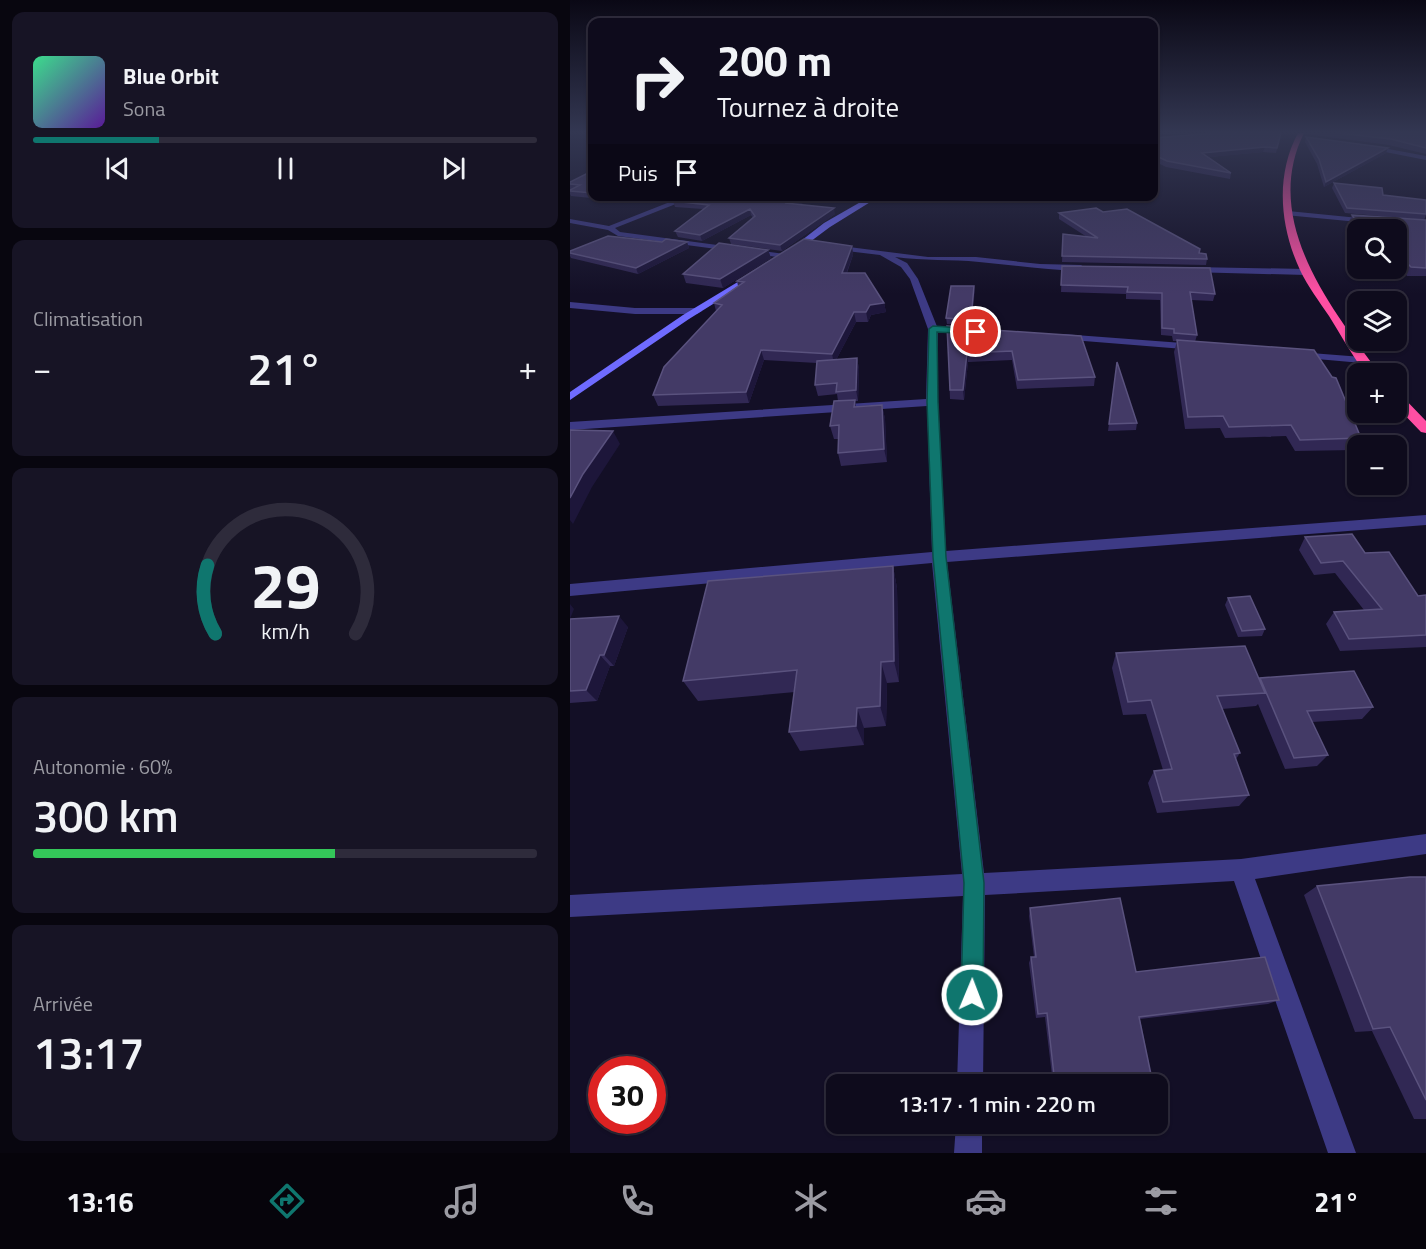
<!DOCTYPE html>
<html lang="fr">
<meta charset="utf-8">
<style>
body{margin:0;font-family:"Titillium Web",sans-serif;background:#171425;color:#f1f3f6;height:100vh;display:flex;flex-direction:column;font-size:22px;white-space:nowrap}
*{box-sizing:border-box;margin:0}
p{font-size:20px;color:#9b9ba3}
.icon{flex:none;width:33px;height:33px;fill:none;stroke:currentColor;stroke-width:2;stroke-linecap:round;stroke-linejoin:round}
.map{position:relative;flex:1;overflow:hidden}
.details{display:flex;flex-direction:column;gap:12px;padding:12px;background:#08060f;width:570px}
.details>*{flex:none}
.guide{position:absolute;left:18px;top:18px;width:570px;height:183px;border-radius:12px;box-shadow:0 2px 4px #0004,0 0 0 2px #2e2b3b;background:#0e0b1c;color:#f1f3f6;overflow:hidden}
.tools{position:absolute;left:777px;top:219px;display:grid;gap:12px}
.tools a{display:grid;place-items:center;width:60px;height:60px;border-radius:12px;background:#0e0b1c;box-shadow:0 2px 4px #0004,0 0 0 2px #2e2b3b;font-size:30px}
.speed{position:absolute;left:18px;top:1056px;display:flex;gap:12px;font-size:30px;font-weight:700;text-align:center}
.speed>*{display:grid;place-content:center;width:78px;height:78px;border-radius:50%;background:#0e0b1c;box-shadow:0 2px 4px #0004,0 0 0 2px #2e2b3b;line-height:1}
.speed .limit{border:9px solid #d22;background:#fff;color:#111}
.pin{position:absolute;display:grid;place-items:center;width:51px;height:51px;color:#fff;margin:-26px;border:3px solid #fff;border-radius:50%;box-shadow:0 2px 6px #0007}
.me{position:absolute;width:66px;margin:-33px;rotate:1deg;stroke-linejoin:round;filter:drop-shadow(0 0 4px #0008)}
.turn{display:flex;align-items:center;gap:21px;height:126px;padding:0 30px;font-size:27px}
.turn .icon{width:78px;height:78px;stroke-width:2.5}
.turn b{display:block;font-size:42px;line-height:51px}
.then{display:flex;align-items:center;height:57px;padding:0 30px;background:#0003;gap:12px;font-size:22px}
.big{font-size:45px;font-weight:600;line-height:1.1}
.details .card{flex:1;display:flex;flex-direction:column;justify-content:center;gap:9px;min-width:0;padding:0 21px;border-radius:12px;background:#171425}
.details .dial{align-items:center;gap:0}
.dial svg{height:156px;overflow:visible;fill:none;stroke:#2e2b3b;stroke-width:7;stroke-linecap:round;text-anchor:middle}
.dial text{fill:#f1f3f6;stroke:none}
.song{display:flex;align-items:center;gap:18px}
.cover{width:72px;height:72px;border-radius:9px;background:linear-gradient(135deg,hsl(150 70% 55%),hsl(270 70% 35%))}
.played{height:6px;border-radius:3px;background:linear-gradient(90deg,#0f766e 25%,#2e2b3b 25%)}
.keys{display:flex;justify-content:space-around;direction:ltr}
.heat{display:flex;justify-content:space-between;align-items:center;font-size:33px;direction:ltr}
.charge{height:9px;border-radius:4px;background:linear-gradient(90deg,#34c759 60%,#2e2b3b 0)}
.trip{position:absolute;left:256px;top:1074px;width:342px;height:60px;border-radius:12px;background:#0e0b1c;box-shadow:0 2px 4px #0004,0 0 0 2px #2e2b3b;font-weight:600;line-height:60px;text-align:center}
.tab-bar{display:flex;height:96px;justify-content:space-around;align-items:center;background:#06040b;color:#9b9ba3}
.tab-bar .icon{width:42px;height:42px}
.tab-bar .current{color:#0f766e}
.tab-bar b{font-size:27px;color:#f1f3f6}
main{display:flex;flex:1;min-height:0}
.map>svg:first-child{display:block}
.lines{fill:none;stroke-linecap:round;stroke-linejoin:round}
.street{fill:#3d3a85;fill-rule:evenodd}
.secondary{fill:#6f6bff;fill-rule:evenodd}
.highway{fill:#ff4fa3;fill-rule:evenodd}
.wall{fill:#312854}
.shaded-wall{fill:#1d163a}
.building{fill:#433a66;stroke:#5a527e;stroke-width:1.5}
.route{fill:#0f766e;stroke:#0a4d48;stroke-width:1.5}
</style>
<main>
<section class="details">
<div class="card">
<div class="song"><i class="cover"></i><div><b>Blue Orbit</b><p>Sona</p></div></div>
<div class="played"></div>
<div class="keys"><svg class="icon" aria-label="previous" viewBox="0 0 24 24"><path d="M18 5L8 12l10 7zM5 5v14"/></svg><svg class="icon" aria-label="pause" viewBox="0 0 24 24"><path d="M8 5v14M16 5v14"/></svg><svg class="icon" aria-label="next" viewBox="0 0 24 24"><path d="M6 5l10 7-10 7zM19 5v14"/></svg></div>
</div>
<div class="card"><p>Climatisation</p>
<div class="heat"><a>−</a><b class="big">21°</b><a>+</a></div>
</div>
<div class="card dial"><svg viewBox="0 0 100 80">
<path d="M14 69A42 42 0 1 1 86 69"/>
<path d="M14 69A42 42 0 0 1 10 34" stroke="#0f766e"/>
<text x="50" y="56" font-size="32" font-weight="700">29</text>
<text x="50" y="72" font-size="11">km/h</text>
</svg></div>
<div class="card"><p>Autonomie · 60%</p><b class="big">300 km</b><div class="charge"></div></div>
<div class="card"><p>Arrivée</p><b class="big">13:17</b></div>
</section>
<div class="map">
<svg width="856" height="1153" viewBox="0 0 856 1153">
<rect width="100%" height="100%" fill="#130f26"/>
<g class="lines">
<path class="street" d="M797,145L856,156V160L795,148Z
M115,196H126L45,228L50,232L215,254L219,256L215,258L48,236L38,230L0,223V219L39,226Z
M718,211L799,219L803,221L799,223L715,215Z
M263,245L358,257H406L470,264L511,265L515,268L511,271C476,270 443,265 409,262C381,259 354,261 325,257L337,263L348,279L368,329V402L376,551L856,515V525L377,562L414,873L671,859L856,834V854L685,879L786,1153H758L664,881L415,895L413,1084H387L393,896L0,917V895L392,874L362,563L0,596V584L362,552L357,406L0,430V422L356,399L358,329L340,279L331,267L310,255L260,249L259,247Z
M622,267L736,269L740,272L736,275L619,272L618,270Z
M0,302L65,308H127L132,311L127,314H65L0,308Z
M492,334L626,344L631,347L626,350L489,339V335Z
M728,352L792,357L797,360L792,363L724,357V353Z
M386,1124H412V1153H384Z"/>
<path class="secondary" d="M301,196H310L260,227L225,253L218,251L254,223Z
M181,274L188,276L119,319L0,400V392L113,315Z"/>
<path class="highway" d="M728,133H734C691,220 760,307 810,374H797L788,363C778,348 769,332 759,316C749,301 738,287 730,270C710,227 705,176 728,133Z
M826,394L831,395L856,421V433L851,432L826,406Z"/>
</g>
<path class="wall" d="M711,133L706,153L693,152L639,157L661,173L660,179L596,167L584,161V138Z
M735,133H856V154L819,145L736,134Z
M736,137L816,153L754,187L747,164L735,142Z
M22,171V196H108L92,203L79,199L71,203L1,196L0,194V182Z
M764,183L813,195L856,200V215L854,220L775,213L762,188Z
M115,196H255L230,204L265,214L212,251L161,244L159,238L183,218L181,215L132,241L108,237L105,231L133,209L105,207L103,201Z
M533,212L629,253L637,259L636,265L492,262L493,234L517,237L489,219V213Z
M782,215L856,220V276H837L834,272L811,271L809,268H826V230H788V235L779,222Z
M92,242H117L119,248L68,274L1,258L0,256V251Z
M282,246L283,255L277,273L314,303L316,312L301,315L298,322H286L266,360L287,358L289,369L288,401H285L286,406L312,405L315,419L317,462L271,466L268,453L269,439H264L260,426L268,401L267,394L248,396L245,385L247,363L194,360L179,403L88,406L83,395L146,311L144,303L168,286L167,281Z
M198,250L201,258L153,288L116,283L113,274Z
M492,266L645,294L643,301L621,300L627,335L625,342L791,438L784,450L725,451L716,436L655,438L650,428L615,429L604,352L607,341H603L602,336L591,335L590,300L556,299V294L491,292Z
M404,286L401,326L377,324L376,318Z
M377,326L400,331L525,377L524,386L447,389L442,360L398,362L394,400L380,399Z
M547,362L567,423L566,430L538,431Z
M735,537L795,553L848,596L856,595V647L770,651L756,624L764,612L794,610L765,573L744,575L729,550Z
M323,566L327,588L329,682L317,683L316,726L294,728V745L230,751L219,732L225,692L128,701L113,681Z
M658,598L695,629L692,636L668,637L655,605Z
M0,619L58,627L44,666H40L27,701L0,703Z
M546,653L689,679L803,707L792,719L742,722L758,755L747,766L715,769L688,704L686,706L652,709L670,753L666,759L679,795L669,806L587,813L578,783L584,771L593,770L576,714L553,715L542,668Z
M856,877V1119H844L802,1031L785,1032L734,895L747,886Z
M460,908L566,972L709,1000L698,1004L570,1019L583,1084H483L475,1017L466,1018L459,963L461,957H464L459,916Z"/>
<path class="shaded-wall" d="M584,133H627L584,136Z
M695,147L693,152L631,158L632,153Z
M818,148L816,153L754,187L756,182Z
M71,196H78L79,199L71,203L69,198Z
M91,196H108L92,203L89,197Z
M236,196H255L217,208L215,203Z
M264,208L265,214L212,251L210,245Z
M180,209L181,215L132,241L130,235Z
M117,242L119,248L68,274L66,268Z
M282,246L283,255L273,282L272,273Z
M198,250L201,258L153,288L150,279Z
M404,286L405,292L401,326V320Z
M314,303L316,312L301,315L298,322L296,312L300,305Z
M284,312L286,322L264,364L262,354Z
M191,350L194,360L179,403L176,392Z
M397,353L398,362L394,400L393,390Z
M287,358L289,369L288,401L286,390Z
M312,405L315,419L317,462L314,449Z
M43,431L50,444L22,487L3,524L0,520V498L13,474Z
M323,566L327,588L329,682L324,661Z
M0,604L4,609L0,619Z
M49,616L58,627L44,666L34,655Z
M30,655L40,666L27,701L16,690Z
M311,662L317,683L316,726L310,706Z
M287,708L294,728V745L286,726Z"/>
<path class="building" d="M645,133H711L707,148L695,147L632,153L661,173L597,161L584,155V138Z
M768,133H856V148L821,139Z
M736,137L818,148L756,182L749,159Z
M22,171V193L0,191V190L10,185L0,184V182Z
M764,183L812,188L813,195L856,200V214L777,208Z
M115,196H236L215,203L264,208L210,245L159,238L185,216L180,209L130,235L105,231L139,205L103,201Z
M526,208L533,212L557,209L630,249L629,253L636,254L637,259L492,256L493,234L528,238L489,213Z
M782,215L856,220V268L841,267L838,264L826,263V230H792Z
M38,236L92,242L96,239L117,242L66,268L0,253V251Z
M234,239L282,246L272,273H295L314,303L300,305L296,312H284L262,354L191,350L176,392L83,395L94,367L152,305L144,303L174,282L167,281Z
M149,243L198,250L150,279L113,274Z
M492,266L640,268L645,294L620,292L627,335L604,333V329L592,328V293L557,292L558,287L491,285Z
M381,286H404L401,320L376,318Z
M377,326L400,328V331L423,330L511,336L525,377L448,380L442,351L397,353L393,390H380Z
M607,340L744,350L762,377L766,378L791,438L730,440L721,425L659,427L653,416L618,417Z
M287,358L286,390L266,392L267,383L245,385L247,361Z
M547,362L567,423L539,424Z
M285,400L284,407L312,405L314,449L268,453L269,425L260,426L264,401Z
M0,430L43,431L13,474L0,498Z
M782,534L795,553L819,552L848,596L856,595V635L779,639L764,612L812,609L773,561L751,563L735,537Z
M323,566L324,661L311,662L310,706L287,708L286,726L219,732L227,670L113,681L138,581Z
M680,596L695,629L672,631L658,598Z
M49,616L34,655H30L16,690L0,691V619Z
M675,646L695,693L647,696L670,753L664,754L679,795L593,802L584,771L602,769L581,700L558,702L546,653Z
M784,671L803,707L737,711L758,755L724,758L690,678Z
M840,877H856V1100L820,1027L803,1029L747,886Z
M550,898L566,972L695,957L709,1000L569,1017L583,1084H485L477,1013L468,1014L461,957H466L460,908Z"/>
<linearGradient id="sky" x2="0" y2="1"><stop stop-color="#0a0815"/><stop offset="0.45" stop-color="#333752"/><stop offset="1" stop-color="#333752" stop-opacity="0"/></linearGradient>
<rect width="856" height="294" fill="url(#sky)"/>
<path class="route" d="M363,326L406,329L411,332L406,334L367,332L368,402L376,557L414,883L413,995L410,1003L402,1006L394,1003L391,995L394,883L363,557L357,402L359,329Z"/>
</svg>
<div class="tools">
<a><svg class="icon" aria-label="search" viewBox="0 0 24 24"><circle cx="10" cy="10" r="6"/><path d="M15 15l6 6"/></svg></a>
<a><svg class="icon" aria-label="layers" viewBox="0 0 24 24"><path d="M12 4l9 5-9 5-9-5zM3 14l9 5 9-5"/></svg></a>
<a>+</a>
<a>−</a>
</div>
<div class="speed"><div class="limit">30</div></div>
<div class="pin" style="left:406px;top:332px;background:#d93025"><svg class="icon" aria-label="arrive" viewBox="0 0 24 24"><path d="M6 21V4h12l-3 4 3 4H6"/></svg></div>
<svg class="me" style="left:402px;top:995px" viewBox="-20 -20 40 40"><circle r="17" fill="#0f766e" stroke="#fff" stroke-width="3"/><path d="M0-11L8 9 0 5-8 9z" fill="#fff"/></svg>
<div class="trip">13:17 · 1 min · 220 m</div>
<div class="guide">
<div class="turn"><svg class="icon" aria-label="right" viewBox="0 0 24 24"><path d="M7 20v-9h11M14 6l5 5-5 5"/></svg><div><b>200 m</b>Tournez à droite</div></div>
<div class="then">Puis<svg class="icon" aria-label="arrive" viewBox="0 0 24 24"><path d="M6 21V4h12l-3 4 3 4H6"/></svg></div>
</div>
</div>
</main>
<nav class="tab-bar">
<b>13:16</b>
<svg class="icon current" aria-label="directions" viewBox="0 0 24 24"><path d="M12 3l9 9-9 9-9-9zM9 14v-3h6M13 9l2 2-2 2"/></svg>
<svg class="icon" aria-label="music" viewBox="0 0 24 24"><path d="M9 18V5l10-2v13"/><circle cx="6" cy="18" r="3"/><circle cx="16" cy="16" r="3"/></svg>
<svg class="icon" aria-label="phone" viewBox="0 0 24 24"><path d="M5 4h4l2 5-3 2q2 4 5 5l2-3 5 2v4C11 20 4 13 5 4z"/></svg>
<svg class="icon" aria-label="climate" viewBox="0 0 24 24"><path d="M12 3v18M4 7l16 10M4 17L20 7"/></svg>
<svg class="icon" aria-label="car" viewBox="0 0 24 24"><path d="M5 17H2v-5l4-1 3-4h7l3 4 3 1v5h-3M9 17h6M6 11h13"/><circle cx="7" cy="17" r="2"/><circle cx="17" cy="17" r="2"/></svg>
<svg class="icon" aria-label="filters" viewBox="0 0 24 24"><path d="M4 7h16M4 17h16"/><circle cx="9" cy="7" r="2"/><circle cx="15" cy="17" r="2"/></svg>
<b>21°</b>
</nav>
